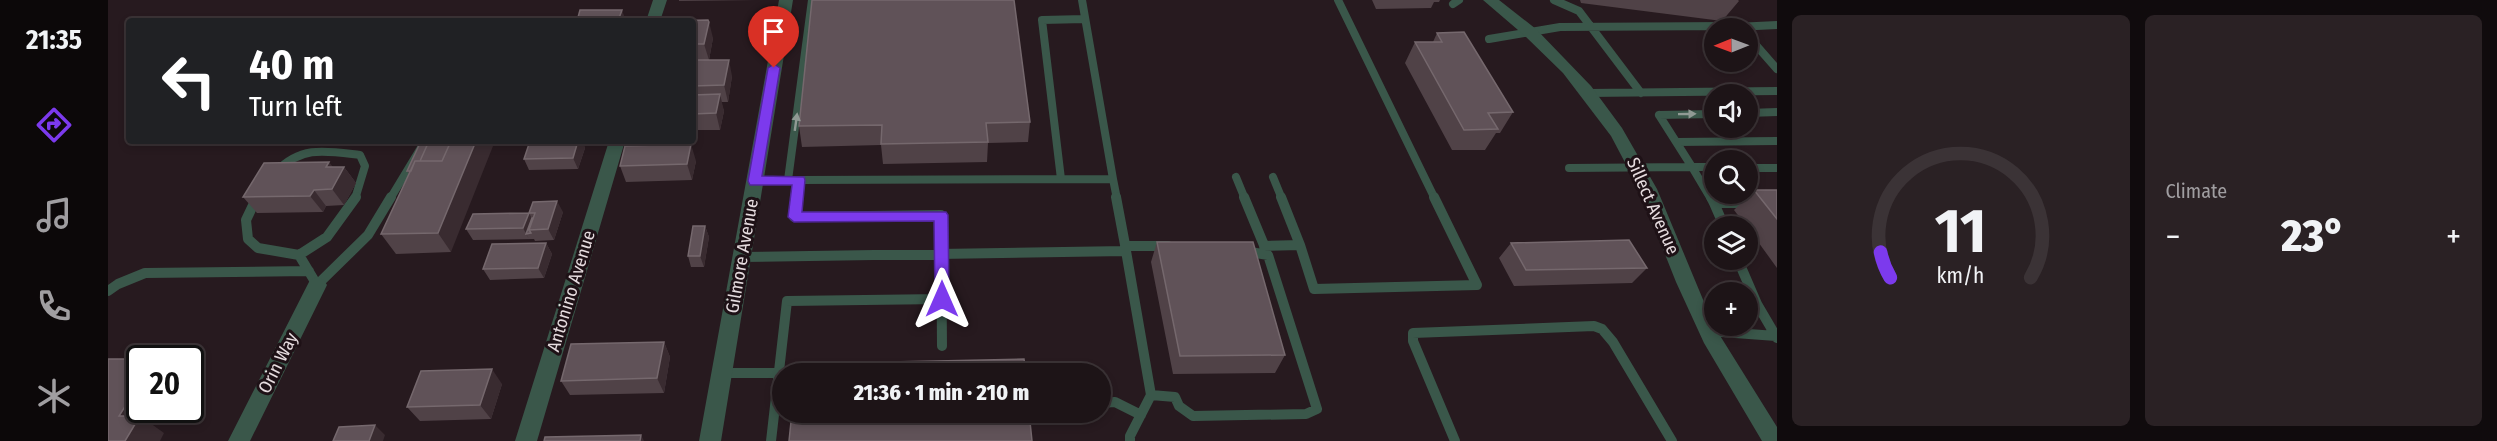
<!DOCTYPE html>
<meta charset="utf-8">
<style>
body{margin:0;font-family:"Fira Sans Condensed",sans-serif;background:#2a2124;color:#f1f3f6;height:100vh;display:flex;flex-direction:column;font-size:22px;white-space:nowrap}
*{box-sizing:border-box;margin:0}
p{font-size:20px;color:#a09ea1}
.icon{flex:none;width:33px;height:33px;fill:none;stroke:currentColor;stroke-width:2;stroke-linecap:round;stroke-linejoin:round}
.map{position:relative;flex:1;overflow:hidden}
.drawer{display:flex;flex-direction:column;gap:15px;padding:15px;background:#100b0d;width:720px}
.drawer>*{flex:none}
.top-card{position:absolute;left:18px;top:18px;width:570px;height:126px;border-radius:6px;box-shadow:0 3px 9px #0003,0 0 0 2px #3b3336;background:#202124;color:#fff;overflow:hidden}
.needle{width:39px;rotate:269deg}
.controls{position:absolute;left:1596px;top:18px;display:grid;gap:12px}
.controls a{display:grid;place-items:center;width:54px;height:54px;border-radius:50%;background:#1d1417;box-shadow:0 3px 9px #0003,0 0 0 2px #3b3336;font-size:30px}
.speed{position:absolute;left:18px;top:345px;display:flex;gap:12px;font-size:30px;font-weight:700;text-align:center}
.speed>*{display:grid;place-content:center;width:78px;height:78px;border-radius:50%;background:#1d1417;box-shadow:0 3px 9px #0003,0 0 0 2px #3b3336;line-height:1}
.speed .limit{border:3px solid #111;border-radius:9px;background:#fff;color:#111}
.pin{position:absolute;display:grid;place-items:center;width:51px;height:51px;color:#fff;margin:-62px -26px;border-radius:50% 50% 50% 0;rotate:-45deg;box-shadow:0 0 6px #0007}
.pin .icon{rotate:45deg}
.me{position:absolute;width:66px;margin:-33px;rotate:0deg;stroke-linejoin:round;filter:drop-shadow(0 0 4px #0008)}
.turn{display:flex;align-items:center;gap:21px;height:126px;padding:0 24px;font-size:27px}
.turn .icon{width:78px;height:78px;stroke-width:2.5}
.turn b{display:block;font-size:42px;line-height:51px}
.big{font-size:45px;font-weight:800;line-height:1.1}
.drawer .widget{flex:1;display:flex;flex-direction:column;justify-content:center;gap:9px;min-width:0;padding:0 21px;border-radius:9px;background:#2a2124}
.drawer .dial{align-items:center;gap:0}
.dial svg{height:156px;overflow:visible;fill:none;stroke:#3b3336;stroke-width:7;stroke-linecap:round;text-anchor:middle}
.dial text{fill:#f1f3f6;stroke:none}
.heat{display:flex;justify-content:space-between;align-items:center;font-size:33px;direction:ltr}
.drawer .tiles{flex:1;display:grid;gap:15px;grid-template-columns:repeat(2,1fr)}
.trip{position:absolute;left:664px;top:363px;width:339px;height:60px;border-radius:30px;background:#1d1417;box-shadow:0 3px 9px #0003,0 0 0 2px #3b3336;font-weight:800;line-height:60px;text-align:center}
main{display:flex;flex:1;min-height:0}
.dock{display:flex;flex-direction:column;width:108px;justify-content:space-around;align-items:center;background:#0c0809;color:#a09ea1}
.dock .icon{width:42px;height:42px}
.dock .active{color:#7c3aed}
.dock b{font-size:27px;color:#f1f3f6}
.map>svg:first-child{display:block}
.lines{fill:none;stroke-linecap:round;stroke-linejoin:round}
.lane-far1{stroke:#3a574a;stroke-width:8}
.lane{stroke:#3a574a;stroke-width:10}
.street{fill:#3a574a;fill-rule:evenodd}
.wall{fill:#504247}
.shaded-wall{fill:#392b30}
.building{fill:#605258;stroke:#75686d;stroke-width:1.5}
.oneway{fill:#909a94}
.route{fill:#7c3aed;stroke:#51269a;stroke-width:1.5}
.labels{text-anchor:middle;stroke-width:6;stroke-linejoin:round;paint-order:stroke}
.street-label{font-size:18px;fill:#e6dcdf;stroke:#1e1116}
</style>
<main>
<nav class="dock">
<b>21:35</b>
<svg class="icon active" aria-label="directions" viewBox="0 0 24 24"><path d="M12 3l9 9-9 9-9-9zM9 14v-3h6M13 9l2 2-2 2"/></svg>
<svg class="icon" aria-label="music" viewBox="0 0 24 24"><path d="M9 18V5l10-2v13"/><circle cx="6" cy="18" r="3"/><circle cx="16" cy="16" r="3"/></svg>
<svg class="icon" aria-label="phone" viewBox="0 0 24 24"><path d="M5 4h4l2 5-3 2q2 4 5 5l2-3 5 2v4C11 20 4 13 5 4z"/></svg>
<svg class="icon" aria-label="climate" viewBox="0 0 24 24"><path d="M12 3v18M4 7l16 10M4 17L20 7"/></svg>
</nav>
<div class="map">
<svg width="1669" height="441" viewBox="0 0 1669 441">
<rect width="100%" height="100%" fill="#271a1f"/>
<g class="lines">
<path class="lane-far1" d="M974,0L1005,179
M1230,0L1327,199
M1446,0L1471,11L1533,93
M1345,4L1351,0
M1628,27L1669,25
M1640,36L1669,69
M1381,39L1452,27L1621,26L1630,28
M1480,93L1669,91
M1640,113L1669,112
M1551,115L1584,167H1606
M1551,115L1606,114
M1569,142L1669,141
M1461,168L1584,167L1603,199
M1640,168H1669
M168,172C193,145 219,151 252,155L257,166L247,199
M1128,177L1137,199
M1165,177L1174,199
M953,179L934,20L977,19
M680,180L704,0
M691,180L1005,179L1009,199
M646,181L691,180L688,199
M282,199L317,141"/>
<path class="lane" d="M149,197L138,220L140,239L150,248L191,255L209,285L260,235L283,197
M689,197L686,217L833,215L834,346
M1008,197L1018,250
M1136,197L1158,250
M1173,197L1192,245
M1603,197L1606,203H1669
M1606,203L1616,226
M1017,246H1060
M1156,246L1192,245L1206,289L1369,285L1326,197
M191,255L219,237L248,197
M633,257L1018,251L1043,395L1022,436V441
M1630,260L1649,304L1669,338
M0,291L10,284L37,273L201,271
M1600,331L1668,336
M613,373H670
M1043,395L1067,397L1071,406L1085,416L1198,414L1209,409L1160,255L1136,251
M993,403L1007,402L1033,415
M663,441L679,301L834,299
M1347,441L1305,341V333L1486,326L1494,329L1505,342L1564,441"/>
<path class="street" d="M545,0H559L552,21H538Z
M671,0H685L613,441H591Z
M1375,0H1391L1428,29L1483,86L1514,128L1549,189L1606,326L1669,427V441H1654L1596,343L1568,282L1531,189L1503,136L1455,73L1417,36Z
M501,141H517L429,441H407Z
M209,277L216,280L219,285L142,441H120L202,280Z"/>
</g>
<path class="wall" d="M571,0H648L571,1Z
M1264,0H1332L1331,2H1326L1323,8L1268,9Z
M1472,0H1630L1631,1L1614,21L1473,3Z
M585,21L605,38L601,60L624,76L620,102H613L616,111L612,130H585V60H587L585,54Z
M1329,33L1405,112L1392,133H1388L1377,150H1344L1297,63L1307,42H1325Z
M922,122L920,142L880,143L879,162L775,164L773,145L694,147L691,126Z
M313,141L343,252L288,254L273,234L301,174L299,171Z
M422,141H474L477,148L470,169L421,170L416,159Z
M588,161L584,180L518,182L512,166Z
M225,167H236L248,183L236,205L218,206L215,212L149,213L135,197Z
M1646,190H1669V268L1640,228V226H1638L1626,210Z
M455,212L446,240L427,241L426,239L365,240L358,229L365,214Z
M597,226L601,237L596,267H583L580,256Z
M1049,242L1177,355L1167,373L1065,374L1043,262Z
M438,243L444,254L436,278L382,280L375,269Z
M1403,243L1539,268L1524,283L1406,286L1391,258Z
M556,342L562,357L556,393L462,395L453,381Z
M394,384L383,419L312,421L299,407Z"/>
<path class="shaded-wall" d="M514,10L518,21H510Z
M601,22L605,38L601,60L596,44Z
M621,60L624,76L620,102L616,85Z
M612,94L616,111L612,130L608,113Z
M368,141H387L343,252L330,233Z
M470,141H474L477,148L470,169L465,158Z
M583,144L588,161L584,180L579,164Z
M221,162L232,176L236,167L248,183L236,205L224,189L218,167Z
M206,190L218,206L215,212L202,196Z
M449,201L455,212L446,240L440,229Z
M421,213L427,224L418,234L421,239L415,228Z
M597,226L601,237L596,267L592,256Z
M438,243L444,254L436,278L430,268Z
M556,342L562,357L556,393L549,378Z
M384,369L394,384L383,419L372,405Z
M32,383V410H50L42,423L56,433L52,441H17L11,416Z
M267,425L277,435L275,441H261Z
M533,435L536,441H532Z"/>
<path class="building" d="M704,0H906L922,122L878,123L880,142L773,144L774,125L691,126Z
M472,10H514L510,21H469Z
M600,20L601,22L596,44H585V21H553Z
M1356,32L1405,112L1380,113L1390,129L1356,130L1307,42H1334L1329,33Z
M585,60H621L616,85L585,86Z
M612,94L608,113L585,114V95Z
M313,141H321L312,161H307L303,171H299Z
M321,141H343L334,161H312Z
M343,141H368L330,233L273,234L307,161H334Z
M422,141H470L465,158L416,159Z
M583,144L579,164L512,166L517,146Z
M221,162L218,167H236L224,189L206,190L202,196L135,197L156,163Z
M1646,190H1669V219Z
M449,201L440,229L421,230L427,213H421L425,202Z
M421,213L415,228L358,229L365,214Z
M424,218H425L421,230L423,233L418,234Z
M585,226H597L592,256H580Z
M1521,240L1539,268L1418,270L1403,243Z
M1049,242H1145L1177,355L1072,356Z
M438,243L430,268L375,269L384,244Z
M556,342L549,378L453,381L463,344Z
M0,359H32V383L11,416H32L17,441H0Z
M916,359L918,374H687L688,364Z
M384,369L372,405L299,407L313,371Z
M684,412H921L924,441H681Z
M267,425L261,441H225L231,427Z
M533,435L532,441H436L437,437Z"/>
<defs><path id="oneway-solid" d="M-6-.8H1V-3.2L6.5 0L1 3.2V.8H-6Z" transform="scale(1.5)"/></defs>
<g class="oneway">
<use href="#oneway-solid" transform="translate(1579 114) rotate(-1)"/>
<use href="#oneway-solid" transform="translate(688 122) rotate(-82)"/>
</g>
<path class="route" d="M666,64L672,68L654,176L696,177L697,180L694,212H838L840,215L841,299L839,303H829L827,299L826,221L686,222L680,217L684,185H642L640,181L660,68Z"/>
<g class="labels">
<g class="street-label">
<text transform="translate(1545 206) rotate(66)" y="6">Sillect Avenue</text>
<text transform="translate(634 256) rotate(-80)" y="6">Gilmore Avenue</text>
<text transform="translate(463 291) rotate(-73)" y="6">Antonino Avenue</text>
<text transform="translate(170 363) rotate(-63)" y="6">Orin Way</text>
</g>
</g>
</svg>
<div class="controls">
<a><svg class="needle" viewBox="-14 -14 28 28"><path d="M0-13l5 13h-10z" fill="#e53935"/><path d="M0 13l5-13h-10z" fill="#a09ea1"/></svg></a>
<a><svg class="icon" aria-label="sound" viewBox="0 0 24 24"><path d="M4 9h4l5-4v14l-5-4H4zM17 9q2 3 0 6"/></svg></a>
<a><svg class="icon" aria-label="search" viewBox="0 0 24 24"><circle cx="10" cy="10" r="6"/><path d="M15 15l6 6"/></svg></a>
<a><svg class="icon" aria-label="layers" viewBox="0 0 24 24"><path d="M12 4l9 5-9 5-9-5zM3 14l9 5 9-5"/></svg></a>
<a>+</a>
</div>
<div class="speed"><div class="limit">20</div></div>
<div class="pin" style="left:666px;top:68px;background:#d93025"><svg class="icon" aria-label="arrive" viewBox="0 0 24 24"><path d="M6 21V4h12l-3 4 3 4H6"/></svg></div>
<svg class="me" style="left:834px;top:299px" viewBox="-20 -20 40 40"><path d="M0-17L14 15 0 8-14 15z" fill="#7c3aed" stroke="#fff" stroke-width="4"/></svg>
<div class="trip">21:36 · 1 min · 210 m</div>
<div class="top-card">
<div class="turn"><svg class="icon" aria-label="left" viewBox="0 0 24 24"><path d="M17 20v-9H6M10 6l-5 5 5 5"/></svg><div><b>40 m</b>Turn left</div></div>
</div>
</div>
<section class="drawer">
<div class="tiles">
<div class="widget dial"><svg viewBox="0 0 100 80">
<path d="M14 69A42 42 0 1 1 86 69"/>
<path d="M14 69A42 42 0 0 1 9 56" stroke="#7c3aed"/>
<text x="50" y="56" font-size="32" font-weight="700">11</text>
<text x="50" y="72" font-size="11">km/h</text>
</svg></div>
<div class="widget"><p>Climate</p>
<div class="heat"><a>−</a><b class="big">23°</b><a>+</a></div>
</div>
</div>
</section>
</main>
